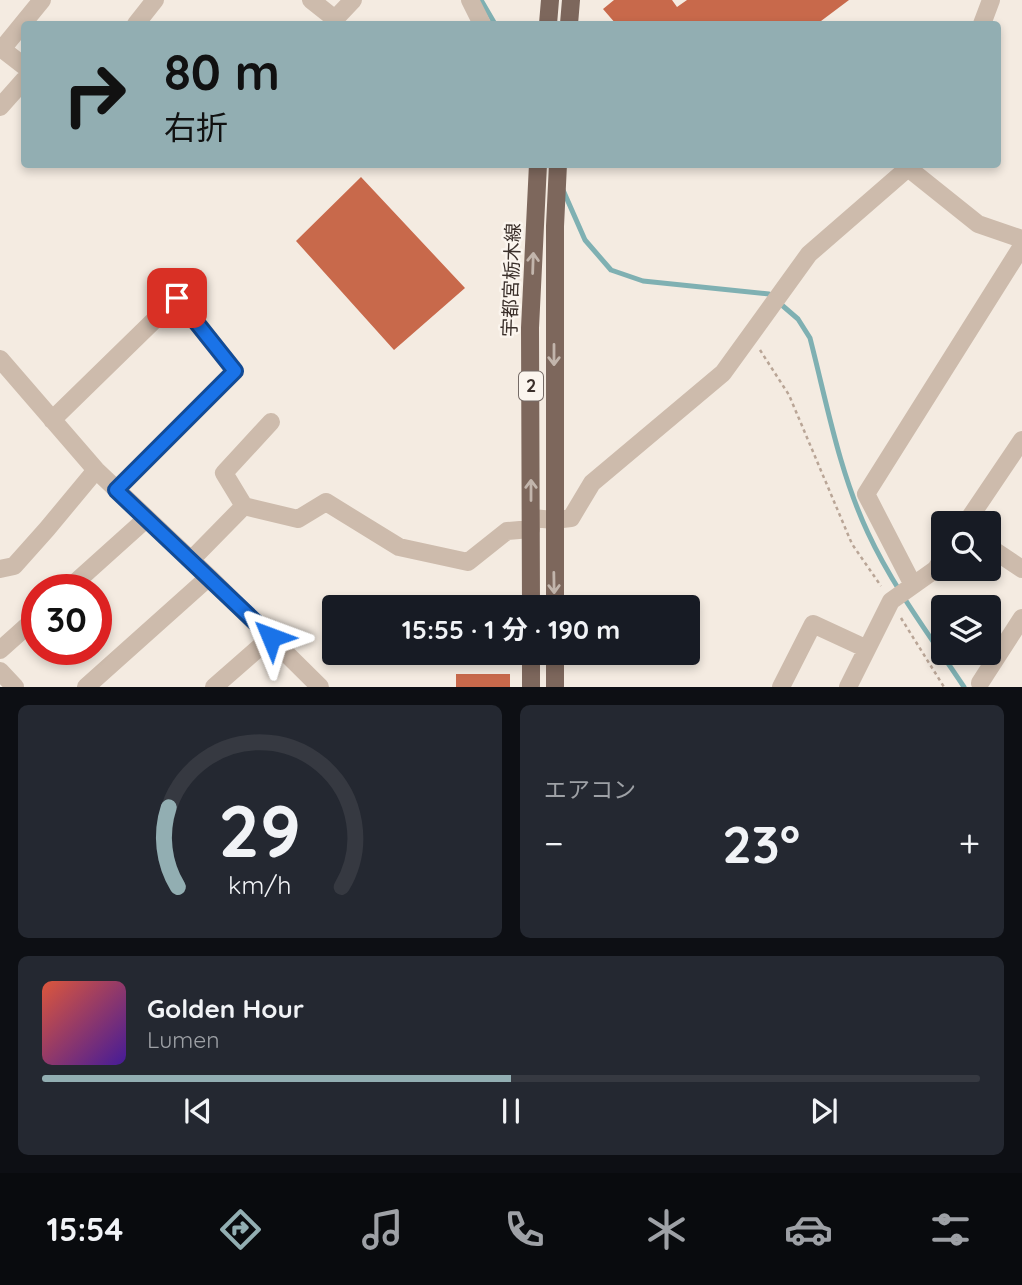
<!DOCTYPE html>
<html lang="ja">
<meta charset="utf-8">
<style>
body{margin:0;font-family:Quicksand,"Noto Sans JP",sans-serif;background:#242831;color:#f1f3f6;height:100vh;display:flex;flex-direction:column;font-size:26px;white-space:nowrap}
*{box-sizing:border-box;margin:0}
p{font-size:23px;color:#9ea1a6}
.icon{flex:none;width:38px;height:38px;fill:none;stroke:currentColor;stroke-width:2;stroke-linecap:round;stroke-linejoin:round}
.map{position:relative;height:687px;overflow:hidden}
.sheet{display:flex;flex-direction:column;gap:18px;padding:18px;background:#0d0f14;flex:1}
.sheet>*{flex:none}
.banner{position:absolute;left:21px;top:21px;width:980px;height:147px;border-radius:7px;box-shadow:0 4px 10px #0003;background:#92aeb2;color:#111;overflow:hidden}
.controls{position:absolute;left:931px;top:511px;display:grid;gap:14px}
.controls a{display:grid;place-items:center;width:70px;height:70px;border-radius:7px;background:#171b24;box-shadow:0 4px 10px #0003;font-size:35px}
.speed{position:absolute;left:21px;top:574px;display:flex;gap:14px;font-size:35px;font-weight:700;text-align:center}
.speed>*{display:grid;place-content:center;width:91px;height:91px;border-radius:50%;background:#171b24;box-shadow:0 4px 10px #0003;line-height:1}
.speed .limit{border:10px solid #d22;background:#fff;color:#111}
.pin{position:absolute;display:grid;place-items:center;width:60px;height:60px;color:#fff;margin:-30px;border-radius:14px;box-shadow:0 4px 10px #0006}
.me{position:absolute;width:77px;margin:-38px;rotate:314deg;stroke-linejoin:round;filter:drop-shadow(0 0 5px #0008)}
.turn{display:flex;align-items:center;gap:24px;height:147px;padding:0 28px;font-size:32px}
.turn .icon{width:91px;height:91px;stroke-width:2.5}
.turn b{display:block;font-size:49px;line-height:60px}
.big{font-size:52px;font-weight:700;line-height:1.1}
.sheet .tile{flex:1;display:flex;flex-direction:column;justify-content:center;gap:10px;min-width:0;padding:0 24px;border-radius:10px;background:#242831}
.sheet .dial{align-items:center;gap:0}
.dial svg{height:182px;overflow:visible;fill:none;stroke:#363941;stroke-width:7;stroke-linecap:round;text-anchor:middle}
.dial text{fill:#f1f3f6;stroke:none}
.song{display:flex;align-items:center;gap:21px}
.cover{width:84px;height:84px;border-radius:10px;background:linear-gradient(135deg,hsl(10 70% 55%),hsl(260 70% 35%))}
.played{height:7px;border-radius:4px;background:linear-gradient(90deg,#92aeb2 50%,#363941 50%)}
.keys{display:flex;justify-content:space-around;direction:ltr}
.heat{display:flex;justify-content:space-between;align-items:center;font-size:38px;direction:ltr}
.sheet .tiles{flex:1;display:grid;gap:18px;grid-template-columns:1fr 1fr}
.tile:last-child{grid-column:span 2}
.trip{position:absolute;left:322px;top:595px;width:378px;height:70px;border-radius:7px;background:#171b24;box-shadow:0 4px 10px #0003;font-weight:700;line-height:70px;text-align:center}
.menu{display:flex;height:112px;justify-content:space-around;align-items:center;background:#090b0e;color:#9ea1a6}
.menu .icon{width:49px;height:49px}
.menu .current{color:#92aeb2}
.menu b{font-size:32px;color:#f1f3f6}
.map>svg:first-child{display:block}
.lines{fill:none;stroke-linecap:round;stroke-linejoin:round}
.stream{stroke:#7fb0b2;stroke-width:5}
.building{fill:#c8694b}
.path{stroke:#b9a596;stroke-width:2.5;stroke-dasharray:3.5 3.5;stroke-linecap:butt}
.minor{stroke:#cdbbac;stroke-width:18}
.primary{stroke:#7d675c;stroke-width:18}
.oneway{stroke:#c2b5ac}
.route-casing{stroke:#114b97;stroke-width:18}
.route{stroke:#1a73e8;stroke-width:12}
.labels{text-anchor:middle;stroke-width:5;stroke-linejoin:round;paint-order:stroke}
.shield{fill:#fbf5ee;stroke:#756b66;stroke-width:2}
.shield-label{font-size:18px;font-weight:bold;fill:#3b302b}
.street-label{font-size:19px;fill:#3b302b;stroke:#fbf5ee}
</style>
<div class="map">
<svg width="1022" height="687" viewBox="0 0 1022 687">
<rect width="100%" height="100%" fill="#f4ebe1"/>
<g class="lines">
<path class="stream" d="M481,0L495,24
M563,190L585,240L611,270L643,281L769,294L798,319L810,338C827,404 839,471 868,533C893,587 930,636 964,687"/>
</g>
<path class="building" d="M614,0H672L677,7L687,0H849L817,24H616L603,9Z
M361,177L465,288L394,350L296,241Z
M456,674H510V687H456Z"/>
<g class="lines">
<path class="path" d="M760,350L789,395L852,544L881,586
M901,618L944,687"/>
<path class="minor" d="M311,0L335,19L353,0
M470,0L482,24
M136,24L155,0
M982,24L991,0
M24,66L2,49L42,0
M0,107L24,80
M0,359L96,470L209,577L320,687
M52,420L177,298L235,371L116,490
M244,506L298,519L326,502L399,547L468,562L507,531L531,529
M532,518L554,520L571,518L592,483L723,373L809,254L908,168L978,224L1022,239
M966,523L1022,440
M989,547L1022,569
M191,560L244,506L224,473L271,422
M0,569L14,566L47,529L96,470
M913,585L866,494L1022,246
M67,590L146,519
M0,650L37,617
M0,671L15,687
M980,683L1022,618
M86,687L209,577
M214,687L271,637
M781,687L813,624L867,649
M848,687L891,601L936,569L943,557"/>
<path class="primary" d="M548,24L550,0
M569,24L571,0
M531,607L530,328L538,164
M555,607V226L558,164
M555,653V687
M531,687V653"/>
</g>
<defs><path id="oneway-shaft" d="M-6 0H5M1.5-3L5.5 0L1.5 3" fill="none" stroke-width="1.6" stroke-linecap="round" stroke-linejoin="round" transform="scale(1.75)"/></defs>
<g class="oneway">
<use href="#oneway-shaft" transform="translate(533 263) rotate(-88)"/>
<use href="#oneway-shaft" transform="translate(554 355) rotate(90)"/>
<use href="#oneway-shaft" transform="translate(531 490) rotate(-90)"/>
<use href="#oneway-shaft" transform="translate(554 583) rotate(89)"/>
</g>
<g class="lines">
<defs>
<path id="route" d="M177,298L235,371L116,490L271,637"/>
</defs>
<use href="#route" class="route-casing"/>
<use href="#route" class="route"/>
</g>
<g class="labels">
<rect class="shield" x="519" y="371.5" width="24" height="29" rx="5"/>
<g class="shield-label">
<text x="531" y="392">2</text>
</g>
<g class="street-label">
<text transform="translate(511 280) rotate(-88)" y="7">宇都宮栃木線</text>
</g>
</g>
</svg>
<div class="controls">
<a><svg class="icon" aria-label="search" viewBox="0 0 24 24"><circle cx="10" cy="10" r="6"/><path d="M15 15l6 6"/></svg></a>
<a><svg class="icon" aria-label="layers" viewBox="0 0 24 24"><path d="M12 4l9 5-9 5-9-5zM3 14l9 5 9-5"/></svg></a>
</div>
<div class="speed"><div class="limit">30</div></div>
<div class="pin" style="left:177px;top:298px;background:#d93025"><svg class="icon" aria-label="arrive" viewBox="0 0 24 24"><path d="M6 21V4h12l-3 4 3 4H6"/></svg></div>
<svg class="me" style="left:271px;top:637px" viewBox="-20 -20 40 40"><path d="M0-17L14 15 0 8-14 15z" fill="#1a73e8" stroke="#fff" stroke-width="4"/></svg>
<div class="trip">15:55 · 1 分 · 190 m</div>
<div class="banner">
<div class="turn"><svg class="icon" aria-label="right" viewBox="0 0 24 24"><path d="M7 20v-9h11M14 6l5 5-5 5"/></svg><div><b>80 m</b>右折</div></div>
</div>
</div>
<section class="sheet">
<div class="tiles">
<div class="tile dial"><svg viewBox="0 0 100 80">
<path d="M14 69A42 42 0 1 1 86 69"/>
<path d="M14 69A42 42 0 0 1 10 34" stroke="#92aeb2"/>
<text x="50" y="56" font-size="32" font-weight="700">29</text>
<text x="50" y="72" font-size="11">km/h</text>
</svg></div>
<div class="tile"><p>エアコン</p>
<div class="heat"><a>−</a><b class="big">23°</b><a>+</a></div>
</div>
<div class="tile">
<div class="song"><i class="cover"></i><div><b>Golden Hour</b><p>Lumen</p></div></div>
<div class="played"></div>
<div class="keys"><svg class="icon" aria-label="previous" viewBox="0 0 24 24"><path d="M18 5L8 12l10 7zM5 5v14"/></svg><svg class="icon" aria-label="pause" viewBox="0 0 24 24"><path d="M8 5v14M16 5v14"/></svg><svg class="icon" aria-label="next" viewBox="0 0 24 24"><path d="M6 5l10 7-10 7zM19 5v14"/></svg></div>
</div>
</div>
</section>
<nav class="menu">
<b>15:54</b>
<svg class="icon current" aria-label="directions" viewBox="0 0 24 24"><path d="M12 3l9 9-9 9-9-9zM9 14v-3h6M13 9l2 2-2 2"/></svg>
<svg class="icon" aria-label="music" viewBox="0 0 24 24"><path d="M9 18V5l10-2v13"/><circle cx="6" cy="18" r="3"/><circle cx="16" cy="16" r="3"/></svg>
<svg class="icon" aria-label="phone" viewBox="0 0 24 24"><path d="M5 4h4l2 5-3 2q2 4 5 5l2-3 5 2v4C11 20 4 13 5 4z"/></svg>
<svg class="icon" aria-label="climate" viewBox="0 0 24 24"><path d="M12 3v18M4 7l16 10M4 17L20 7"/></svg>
<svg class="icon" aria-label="car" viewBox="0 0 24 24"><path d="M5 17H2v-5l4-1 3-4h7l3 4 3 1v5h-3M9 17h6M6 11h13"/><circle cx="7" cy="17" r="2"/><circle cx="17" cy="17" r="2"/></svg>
<svg class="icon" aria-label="filters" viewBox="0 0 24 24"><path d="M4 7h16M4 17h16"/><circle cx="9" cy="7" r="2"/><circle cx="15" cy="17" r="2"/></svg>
</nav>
